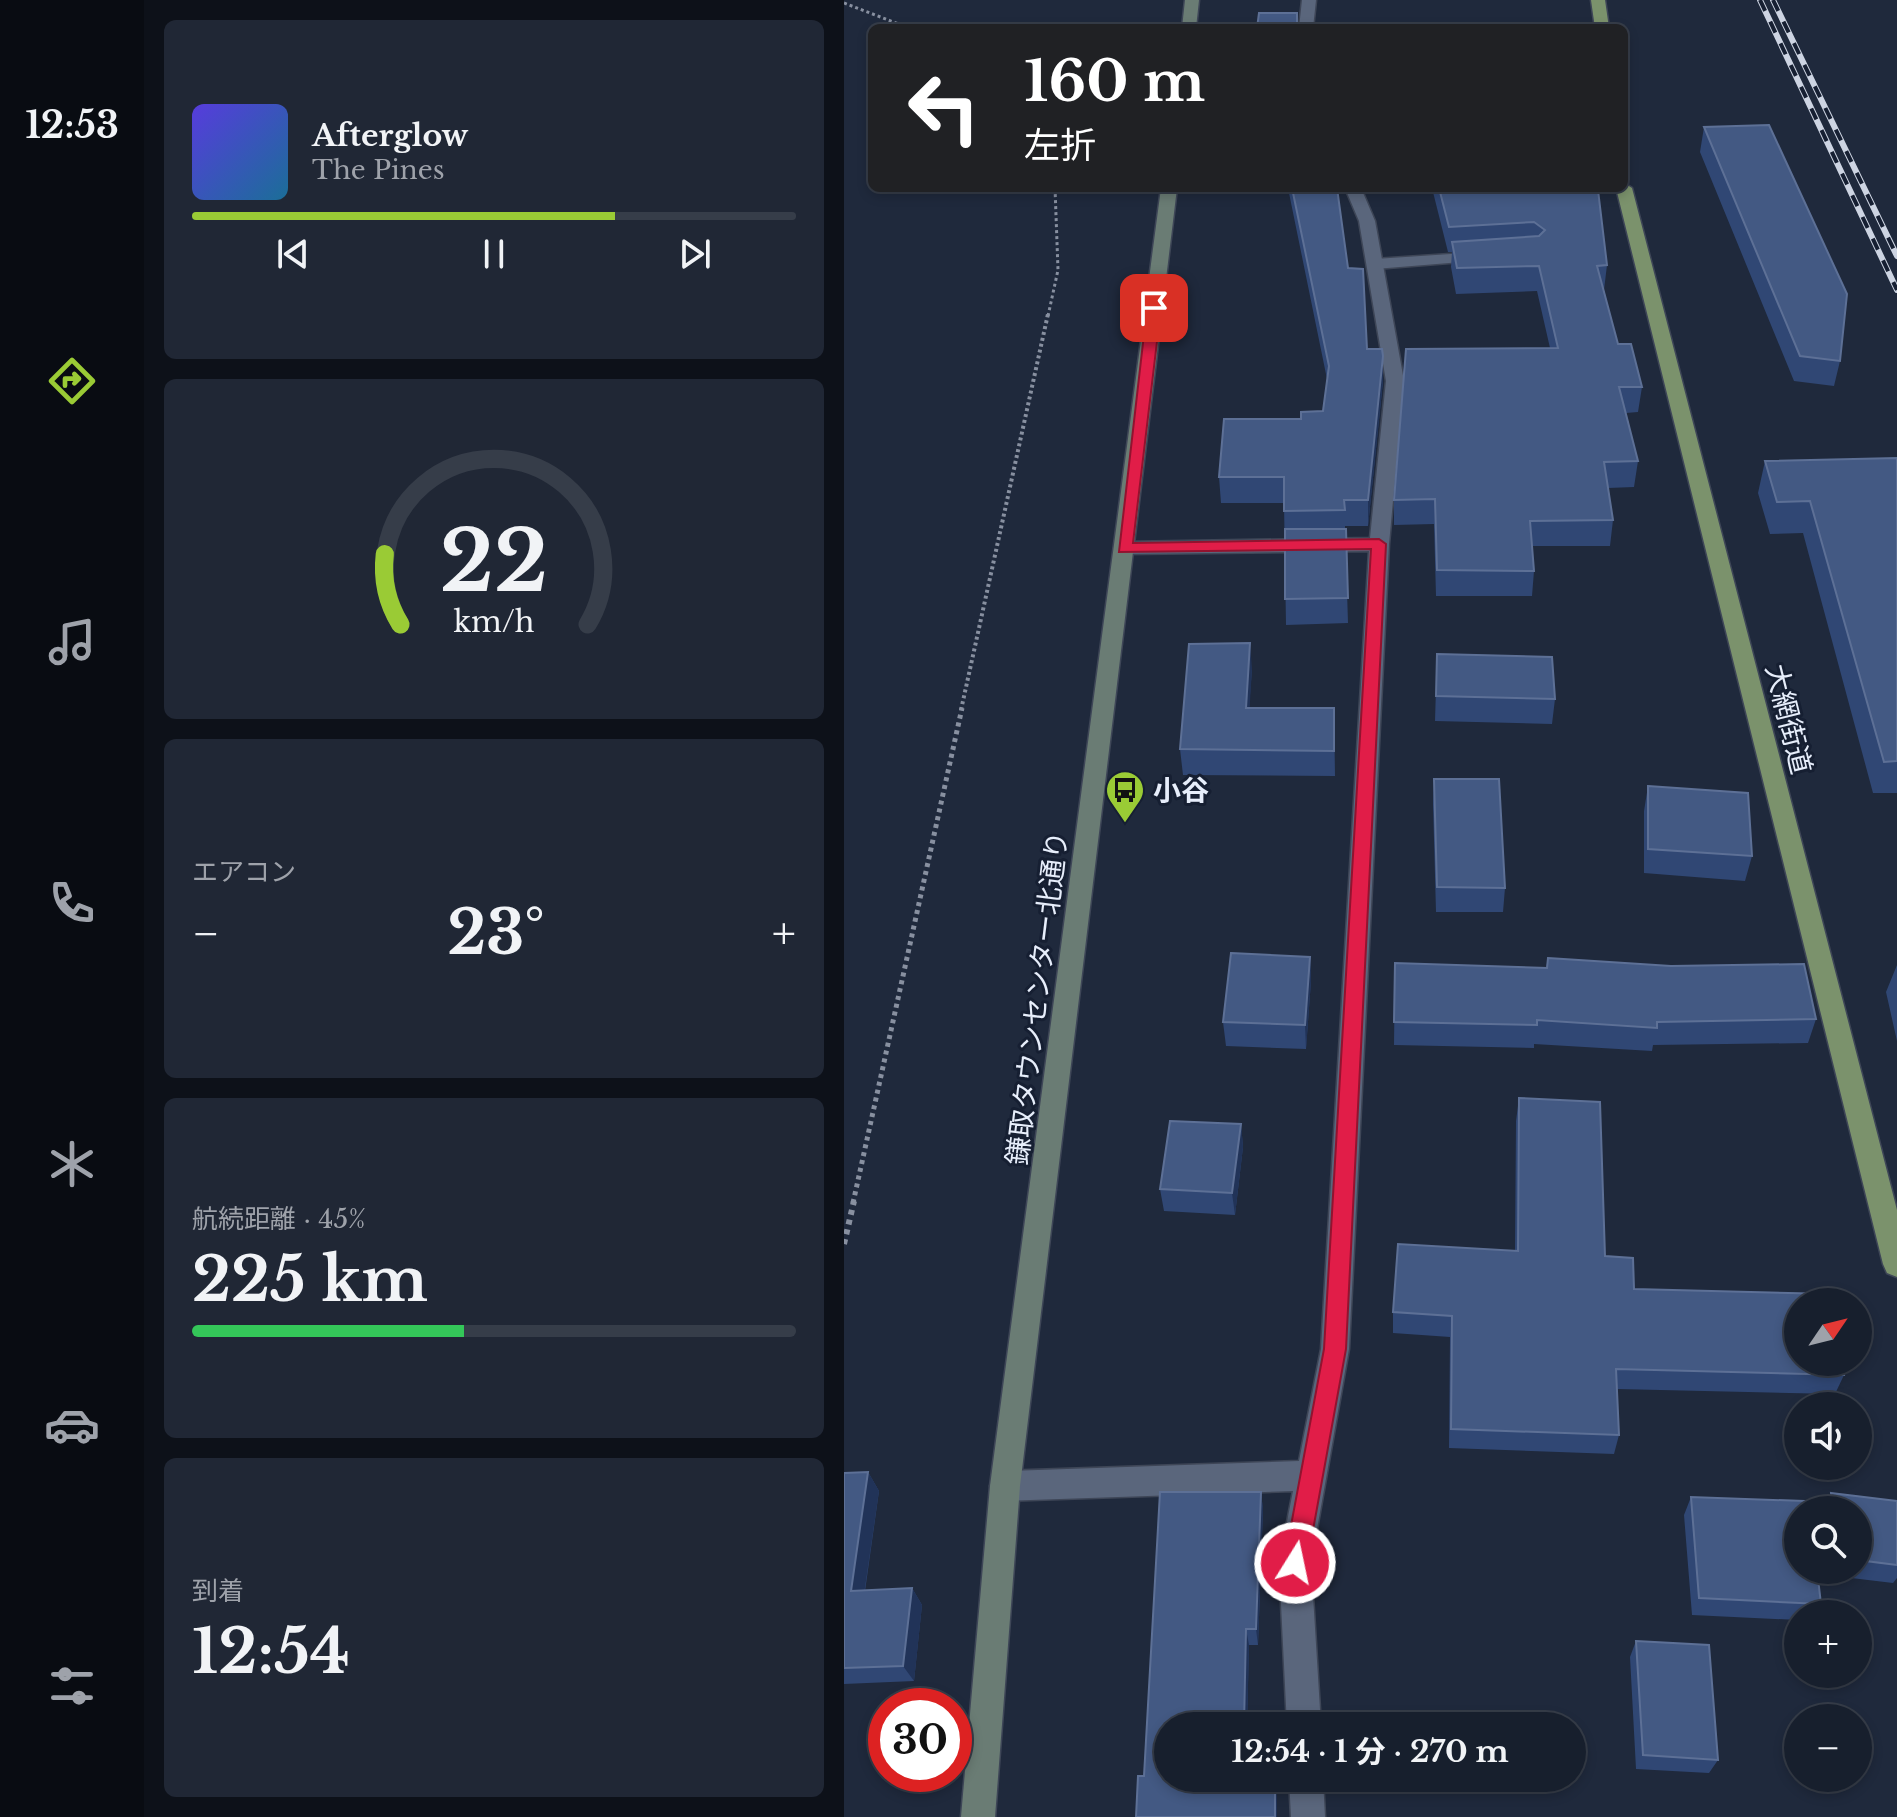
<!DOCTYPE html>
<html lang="ja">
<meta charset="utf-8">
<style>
body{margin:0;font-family:"Libre Baskerville","Noto Sans JP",serif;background:#202735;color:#f1f3f6;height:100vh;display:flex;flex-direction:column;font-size:30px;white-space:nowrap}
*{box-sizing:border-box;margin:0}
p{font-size:26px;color:#9ea2aa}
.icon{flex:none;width:44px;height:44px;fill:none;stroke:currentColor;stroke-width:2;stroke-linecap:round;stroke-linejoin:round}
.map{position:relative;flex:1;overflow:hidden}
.side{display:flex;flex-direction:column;gap:20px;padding:20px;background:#0d1119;width:700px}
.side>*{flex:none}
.top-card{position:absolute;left:24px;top:24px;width:760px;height:168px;border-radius:12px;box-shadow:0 4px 12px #0003,0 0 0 2px #363d49;background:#202124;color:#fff;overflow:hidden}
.needle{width:52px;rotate:55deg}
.tools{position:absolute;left:940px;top:1288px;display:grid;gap:16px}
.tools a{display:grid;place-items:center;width:88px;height:88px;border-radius:50%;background:#171f2d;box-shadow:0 4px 12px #0003,0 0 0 2px #363d49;font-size:40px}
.speed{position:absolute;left:24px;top:1688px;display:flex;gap:16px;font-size:40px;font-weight:700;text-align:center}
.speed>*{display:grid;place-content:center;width:104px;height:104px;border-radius:50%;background:#171f2d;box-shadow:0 4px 12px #0003,0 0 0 2px #363d49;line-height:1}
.speed .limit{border:12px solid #d22;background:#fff;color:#111}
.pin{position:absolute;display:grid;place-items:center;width:68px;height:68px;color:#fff;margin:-34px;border-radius:16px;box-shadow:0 4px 12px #0006}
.me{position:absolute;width:88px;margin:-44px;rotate:10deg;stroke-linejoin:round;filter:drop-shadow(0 0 6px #0008)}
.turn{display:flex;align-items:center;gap:28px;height:168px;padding:0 24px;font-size:36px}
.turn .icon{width:104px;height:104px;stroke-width:2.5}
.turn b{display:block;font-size:56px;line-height:68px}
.big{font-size:60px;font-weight:700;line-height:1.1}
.side .card{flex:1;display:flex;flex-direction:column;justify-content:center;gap:12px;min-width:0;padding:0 28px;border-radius:12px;background:#202735}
.side .dial{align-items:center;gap:0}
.dial svg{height:208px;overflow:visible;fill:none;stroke:#363d49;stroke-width:7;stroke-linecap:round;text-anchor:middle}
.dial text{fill:#f1f3f6;stroke:none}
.song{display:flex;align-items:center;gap:24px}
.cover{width:96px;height:96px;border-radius:12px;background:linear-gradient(135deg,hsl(250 70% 55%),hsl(200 70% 35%))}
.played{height:8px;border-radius:4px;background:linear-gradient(90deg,#9acb35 70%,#363d49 70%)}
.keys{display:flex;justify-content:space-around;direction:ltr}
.heat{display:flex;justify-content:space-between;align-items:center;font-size:44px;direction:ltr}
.charge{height:12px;border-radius:6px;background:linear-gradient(90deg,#34c759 45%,#363d49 0)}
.trip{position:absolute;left:310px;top:1712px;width:432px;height:80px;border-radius:40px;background:#171f2d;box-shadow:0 4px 12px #0003,0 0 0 2px #363d49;font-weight:700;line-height:80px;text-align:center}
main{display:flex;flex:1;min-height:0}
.dock{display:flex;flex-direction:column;width:144px;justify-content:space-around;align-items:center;background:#090c12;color:#9ea2aa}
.dock .icon{width:56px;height:56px}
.dock .on{color:#9acb35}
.dock b{font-size:36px;color:#f1f3f6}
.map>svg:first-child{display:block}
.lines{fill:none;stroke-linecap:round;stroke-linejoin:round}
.lane-casing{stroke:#3e4657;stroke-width:3}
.street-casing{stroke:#3e4657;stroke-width:3}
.secondary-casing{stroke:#3e4657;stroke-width:3}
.primary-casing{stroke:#3e4657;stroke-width:3}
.path-far3{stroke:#8890a0;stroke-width:3;stroke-dasharray:3 3;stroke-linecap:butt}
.path-far2{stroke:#8890a0;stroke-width:4;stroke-dasharray:3 3;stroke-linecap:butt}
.path-far1{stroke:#8890a0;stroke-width:5;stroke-dasharray:4 4;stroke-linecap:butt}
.path{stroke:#8890a0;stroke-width:6;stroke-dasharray:5 5;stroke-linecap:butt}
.lane{fill:#5a667c;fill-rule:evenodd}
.street{fill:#5a667c;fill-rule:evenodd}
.secondary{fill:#6a7c74;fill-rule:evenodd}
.primary{fill:#7b926c;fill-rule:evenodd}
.rail-casing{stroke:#cdd4e2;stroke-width:6}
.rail{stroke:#161f32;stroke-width:4;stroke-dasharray:12;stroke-linecap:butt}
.wall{fill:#304774;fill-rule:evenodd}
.shaded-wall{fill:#213358}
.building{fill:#435983;stroke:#5d7096;stroke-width:2}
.route{fill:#e11d48;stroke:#92132f;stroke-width:2}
.labels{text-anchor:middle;stroke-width:6;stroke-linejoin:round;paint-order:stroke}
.street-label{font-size:28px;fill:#e7eefb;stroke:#161f32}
.poi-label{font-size:28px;font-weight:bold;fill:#e7eefb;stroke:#161f32;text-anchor:start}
</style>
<main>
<nav class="dock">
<b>12:53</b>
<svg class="icon on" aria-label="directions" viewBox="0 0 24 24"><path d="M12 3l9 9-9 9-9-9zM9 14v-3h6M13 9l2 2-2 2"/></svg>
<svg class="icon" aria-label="music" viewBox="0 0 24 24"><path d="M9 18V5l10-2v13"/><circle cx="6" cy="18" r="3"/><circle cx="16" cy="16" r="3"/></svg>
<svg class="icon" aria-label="phone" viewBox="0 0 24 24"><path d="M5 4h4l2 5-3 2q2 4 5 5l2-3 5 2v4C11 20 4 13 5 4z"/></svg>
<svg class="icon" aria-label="climate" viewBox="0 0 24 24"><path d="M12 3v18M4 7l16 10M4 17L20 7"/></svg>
<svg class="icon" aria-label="car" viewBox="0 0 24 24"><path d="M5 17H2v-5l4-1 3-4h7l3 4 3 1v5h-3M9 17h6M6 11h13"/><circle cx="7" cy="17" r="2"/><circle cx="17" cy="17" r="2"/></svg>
<svg class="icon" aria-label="filters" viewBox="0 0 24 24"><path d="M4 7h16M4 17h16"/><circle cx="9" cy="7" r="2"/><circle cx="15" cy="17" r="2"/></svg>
</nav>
<section class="side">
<div class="card">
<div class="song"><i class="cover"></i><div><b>Afterglow</b><p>The Pines</p></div></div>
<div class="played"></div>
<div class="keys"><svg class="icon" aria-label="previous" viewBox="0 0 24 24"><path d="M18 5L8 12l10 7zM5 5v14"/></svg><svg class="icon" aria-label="pause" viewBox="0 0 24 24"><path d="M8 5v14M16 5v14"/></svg><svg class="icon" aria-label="next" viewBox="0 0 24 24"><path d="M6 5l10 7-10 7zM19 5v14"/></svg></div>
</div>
<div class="card dial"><svg viewBox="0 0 100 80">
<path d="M14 69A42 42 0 1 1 86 69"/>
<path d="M14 69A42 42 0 0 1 8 42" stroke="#9acb35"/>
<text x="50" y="56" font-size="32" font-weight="700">22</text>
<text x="50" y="72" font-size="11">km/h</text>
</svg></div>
<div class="card"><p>エアコン</p>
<div class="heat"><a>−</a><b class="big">23°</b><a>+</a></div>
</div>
<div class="card"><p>航続距離 · 45%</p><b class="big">225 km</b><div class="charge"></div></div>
<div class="card"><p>到着</p><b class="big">12:54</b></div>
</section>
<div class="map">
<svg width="1053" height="1817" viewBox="0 0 1053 1817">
<rect width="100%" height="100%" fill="#1f293c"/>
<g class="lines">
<defs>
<path id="lane" d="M637,252L642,254V260L531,269L523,264L531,259Z"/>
<path id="street" d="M458,0H472L469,28H455Z
M501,188H517L531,221L560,381L545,544L505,1349L467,1563L477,1726H443L435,1563L449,1491L161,1501L150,1497L146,1486L150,1475L161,1471L455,1461L477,1349L525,551L280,554L270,548L280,542L526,538L542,381L515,221Z
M445,1778H479L481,1817H447Z"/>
<path id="secondary" d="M341,0H355L352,28H338Z
M317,188H333L176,1486L151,1817H117L146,1486Z"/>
<path id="primary" d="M747,0H761L765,28H751Z
M780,183L788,188L1053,1210V1277L1043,1273L1039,1264L772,188H780Z"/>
</defs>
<use href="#lane" class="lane-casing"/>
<use href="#street" class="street-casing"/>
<use href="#secondary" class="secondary-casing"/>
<use href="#primary" class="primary-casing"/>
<path class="path-far3" d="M0,3L65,28
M204,316L214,270L211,188"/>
<path class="path-far2" d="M117,710L204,314"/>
<path class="path-far1" d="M9,1203L118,708"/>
<path class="path" d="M0,1244L10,1201"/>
<use href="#lane" class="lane"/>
<use href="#street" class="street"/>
<use href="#secondary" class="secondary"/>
<use href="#primary" class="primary"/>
<defs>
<path id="rail" d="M916,0L1053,290
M929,0L1053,256"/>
</defs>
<use href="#rail" class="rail-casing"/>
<use href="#rail" class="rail"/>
</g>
<path class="wall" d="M860,127L996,361L990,386L950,381L856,152Z
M423,188H493L504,268L523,349L539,356V381L524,526H501L504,623L442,625L440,503H377L375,477L457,419L479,411L483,379L445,193Z
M588,188H634L763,265L760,290L774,344L798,387L794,412L782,413L794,461L790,487L764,488L769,520L766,546H688L690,571L688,596H592L590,524L550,525V500L706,348L693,291L612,294L607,267L608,252H604Z
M1053,458V793H1029L959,533L926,534L914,493L921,461Z
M593,654L711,699L708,724L591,721Z
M408,669L405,708H490L491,776L339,775L336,749Z
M590,779L661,888L659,912H592L589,804Z
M804,786L908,856L901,881L800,873V811Z
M466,957L467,981L462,1049L382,1046L379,1022Z
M704,958L972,1019L964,1043L809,1045L808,1051L690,1044V1048L550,1045L551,963L702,968Z
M1053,965V1041L1042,992Z
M675,1098L761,1256L790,1289L1000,1375L991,1394L773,1389L775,1435L770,1454L605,1448L606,1337L549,1333V1312L671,1251L672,1121Z
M397,1124L399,1147L391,1215L320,1211L316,1189Z
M24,1472L35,1491L21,1591L68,1588L78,1605L70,1681L0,1684V1473Z
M316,1492H417L419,1510L414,1645H405L403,1726H324V1778H432L433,1817H292L294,1776H300Z
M987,1493L1053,1501V1578L1049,1583L974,1574L977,1604L971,1614H954V1620L848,1615L840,1515L847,1497L982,1502ZM1014,1510V1570H954Z
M792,1641L874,1760L865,1773L792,1769L786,1657Z"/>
<path class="shaded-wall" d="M539,356V381L524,526V500Z
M406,643L408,669L404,734L402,708Z
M466,957L467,981L462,1049L461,1025Z
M397,1124L399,1147L391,1215L388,1193Z
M24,1472L35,1491L18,1608L7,1591Z
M417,1492L419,1510L414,1645L412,1629Z
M68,1588L78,1605L70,1681L59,1666Z
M402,1629L405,1645L403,1726H400Z
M431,1778H432L433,1783V1817H431Z"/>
<path class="building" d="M415,13H453V28H413Z
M925,125L1003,294L996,361L956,356L860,127Z
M448,188H493L504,268L519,269L523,349H538L539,356L524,500H500L501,510L440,511V477H375L380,419H457V412L479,411L485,366Z
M595,188H626L625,189L688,188V189L754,190L763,265L753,266L774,344H787L798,387H775L794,461L760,462L769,520L686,521L690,571L593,570L591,499L550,500L562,349L714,348L695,266L613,268L608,242L695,236L701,230L690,222L605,227Z
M1053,458V761L1040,762L966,501L933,502L921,461Z
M441,529H502L504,598L441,599Z
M406,643L402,708H490V751L336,749L345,644Z
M593,654L708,657L711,699L592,696Z
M590,779H655L661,888L593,887Z
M804,786L904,793L908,856L804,849Z
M387,953L466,957L461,1025L379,1022Z
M704,958L827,966L960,964L972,1019L813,1022V1028L693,1020V1025L550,1022L551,963L703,968Z
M675,1098L756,1102L761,1256L789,1258L790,1289L988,1294L989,1302H954V1362H999L1000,1375L772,1369L775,1435L607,1429L608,1316L549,1312L554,1244L674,1251Z
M326,1121L397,1124L388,1193L316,1189Z
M24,1472L7,1591L68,1588L59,1666L0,1668V1473Z
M316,1492H417L412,1629H402L400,1726H324V1778H431V1817H292L294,1776H300Z
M987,1493L1053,1501V1565L1014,1560V1510H954V1570H973L977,1604L855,1598L847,1497L988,1502Z
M792,1641L865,1645L874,1760L799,1755Z"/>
<path class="route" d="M310,304L317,308L289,543L535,539L542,544L502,1349L463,1563L460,1571L451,1574L443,1571L440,1563L480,1349L527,549L275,552L303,308Z"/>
<defs>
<symbol id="bus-pin" viewBox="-11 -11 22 30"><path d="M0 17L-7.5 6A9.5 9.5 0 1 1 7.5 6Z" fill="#9acb35" stroke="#161f32"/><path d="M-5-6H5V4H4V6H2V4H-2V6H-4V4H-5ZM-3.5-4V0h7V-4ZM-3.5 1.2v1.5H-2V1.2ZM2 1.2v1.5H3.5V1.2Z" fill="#111"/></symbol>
</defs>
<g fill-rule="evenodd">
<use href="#bus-pin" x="259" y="768" width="44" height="60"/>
</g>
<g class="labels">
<g class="street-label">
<text transform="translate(945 719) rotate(76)" y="10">大網街道</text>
<text transform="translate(193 998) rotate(-83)" y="10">鎌取タウンセンター北通り</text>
</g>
<g class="poi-label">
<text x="309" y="800">小谷</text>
</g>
</g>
</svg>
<div class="tools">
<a><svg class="needle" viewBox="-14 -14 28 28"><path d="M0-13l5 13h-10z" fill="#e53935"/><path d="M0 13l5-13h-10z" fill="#9ea2aa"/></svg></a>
<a><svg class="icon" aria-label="sound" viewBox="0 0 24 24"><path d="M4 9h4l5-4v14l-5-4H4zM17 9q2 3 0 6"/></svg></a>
<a><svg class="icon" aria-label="search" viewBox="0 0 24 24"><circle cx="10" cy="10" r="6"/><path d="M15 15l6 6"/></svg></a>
<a>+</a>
<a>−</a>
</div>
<div class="speed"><div class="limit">30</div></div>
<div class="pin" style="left:310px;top:308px;background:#d93025"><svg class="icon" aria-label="arrive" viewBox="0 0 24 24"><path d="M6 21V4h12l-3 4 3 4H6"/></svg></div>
<svg class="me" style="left:451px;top:1563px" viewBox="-20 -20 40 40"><circle r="17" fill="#e11d48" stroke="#fff" stroke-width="3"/><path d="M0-11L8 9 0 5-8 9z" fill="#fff"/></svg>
<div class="trip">12:54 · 1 分 · 270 m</div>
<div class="top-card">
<div class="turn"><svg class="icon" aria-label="left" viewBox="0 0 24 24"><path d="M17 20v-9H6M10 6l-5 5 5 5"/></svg><div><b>160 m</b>左折</div></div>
</div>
</div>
</main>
